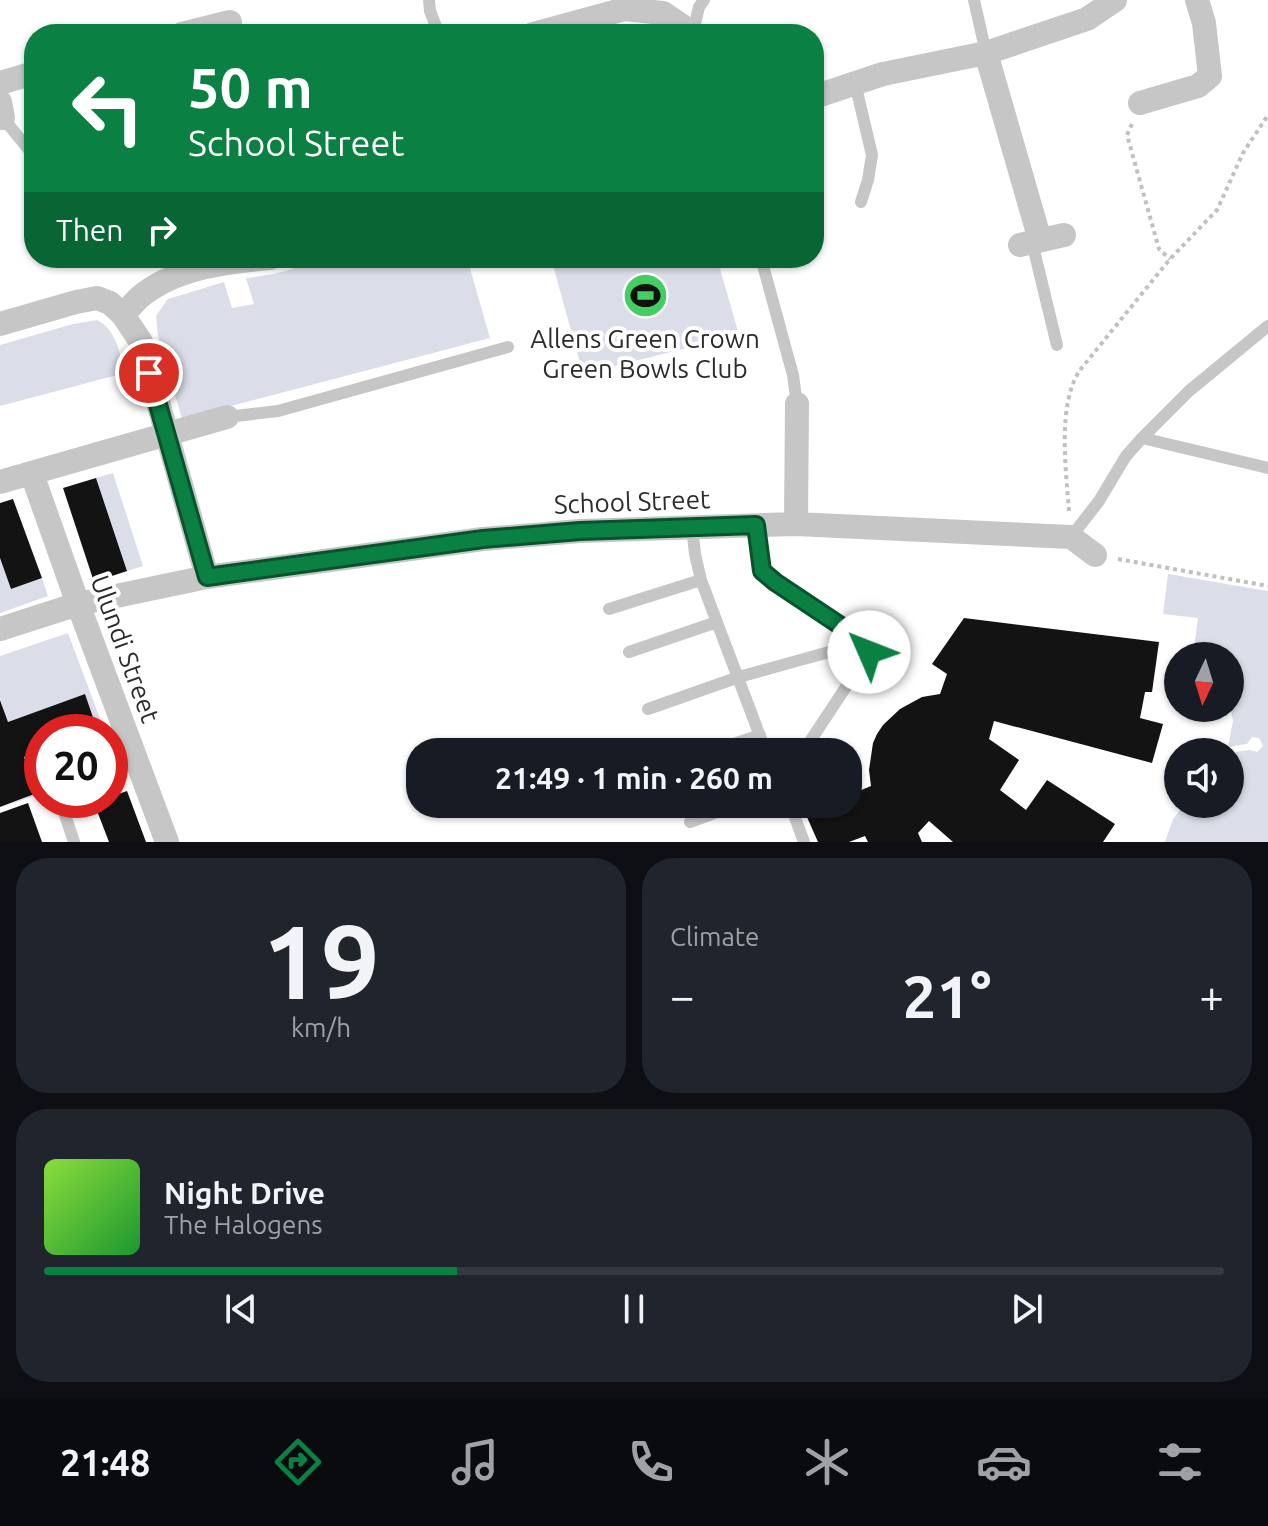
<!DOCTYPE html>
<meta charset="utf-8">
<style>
body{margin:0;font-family:Ubuntu,sans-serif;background:#20242c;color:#f1f3f6;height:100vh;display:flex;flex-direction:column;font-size:30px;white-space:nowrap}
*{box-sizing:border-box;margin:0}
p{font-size:26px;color:#9ea1a6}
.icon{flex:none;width:44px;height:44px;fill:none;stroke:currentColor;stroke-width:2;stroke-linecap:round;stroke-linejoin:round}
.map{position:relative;height:842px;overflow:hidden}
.drawer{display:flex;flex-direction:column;gap:16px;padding:16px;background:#0d0f14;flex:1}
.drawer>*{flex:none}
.guide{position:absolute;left:24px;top:24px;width:800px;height:244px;border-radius:32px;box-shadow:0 2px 6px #0004;background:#0b8043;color:#fff;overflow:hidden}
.needle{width:52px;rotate:184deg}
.fabs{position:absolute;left:1164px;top:642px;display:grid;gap:16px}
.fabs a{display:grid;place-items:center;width:80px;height:80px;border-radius:50%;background:#171b24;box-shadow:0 2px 6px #0004;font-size:40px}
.speed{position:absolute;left:24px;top:714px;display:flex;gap:16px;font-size:40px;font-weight:700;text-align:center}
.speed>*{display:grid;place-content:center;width:104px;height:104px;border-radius:50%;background:#171b24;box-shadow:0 2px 6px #0004;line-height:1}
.speed .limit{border:12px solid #d22;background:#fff;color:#111}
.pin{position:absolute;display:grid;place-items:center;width:68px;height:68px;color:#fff;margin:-34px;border:4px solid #fff;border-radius:50%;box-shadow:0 2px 8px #0007}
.me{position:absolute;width:88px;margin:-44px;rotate:314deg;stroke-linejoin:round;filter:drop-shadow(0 0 6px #0008)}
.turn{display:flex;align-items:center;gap:28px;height:168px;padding:0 32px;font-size:36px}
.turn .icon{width:104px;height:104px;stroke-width:2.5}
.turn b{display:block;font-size:56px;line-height:68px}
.then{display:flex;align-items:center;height:76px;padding:0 32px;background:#0003;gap:16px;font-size:30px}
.big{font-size:60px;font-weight:700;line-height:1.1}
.drawer .tile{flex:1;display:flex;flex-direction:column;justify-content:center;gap:12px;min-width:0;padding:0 28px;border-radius:32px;background:#20242c}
.drawer .dial{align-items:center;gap:0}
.dial b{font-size:104px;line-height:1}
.song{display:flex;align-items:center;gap:24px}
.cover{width:96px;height:96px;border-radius:12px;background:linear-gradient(135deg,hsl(90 70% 55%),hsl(130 70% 35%))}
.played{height:8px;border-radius:4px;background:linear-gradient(90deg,#0b8043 35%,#363941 35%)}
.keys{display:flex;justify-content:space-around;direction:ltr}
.heat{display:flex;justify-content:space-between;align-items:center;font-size:44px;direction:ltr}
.drawer .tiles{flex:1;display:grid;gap:16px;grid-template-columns:1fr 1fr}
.tile:last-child{grid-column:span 2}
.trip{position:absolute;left:406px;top:738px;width:456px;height:80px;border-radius:32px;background:#171b24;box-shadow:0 2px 6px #0004;font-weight:700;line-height:80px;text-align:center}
.menu{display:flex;height:128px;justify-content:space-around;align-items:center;background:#090b0e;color:#9ea1a6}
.menu .icon{width:56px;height:56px}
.menu .current{color:#0b8043}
.menu b{font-size:36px;color:#f1f3f6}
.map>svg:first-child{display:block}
.green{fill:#dbdee8}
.building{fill:#131313}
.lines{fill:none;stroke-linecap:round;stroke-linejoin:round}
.path{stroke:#c0c0c0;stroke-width:4;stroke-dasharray:4 4;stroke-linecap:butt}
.service{stroke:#c6c6c6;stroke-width:12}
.minor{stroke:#c6c6c6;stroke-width:24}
.route-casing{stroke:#07532c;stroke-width:20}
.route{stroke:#0b8043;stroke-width:14}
.labels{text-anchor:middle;stroke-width:8;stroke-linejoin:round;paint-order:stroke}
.poi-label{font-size:26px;fill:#2c2c2c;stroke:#fff}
.street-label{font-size:26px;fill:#2c2c2c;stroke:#fff}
</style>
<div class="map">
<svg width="1268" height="842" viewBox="0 0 1268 842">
<rect width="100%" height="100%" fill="#fff"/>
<path class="green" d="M317,258H467L490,338L182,419L158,336L156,316L168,299L224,282L232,308L254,304L246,278C271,275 295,271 317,258Z
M551,258H717L739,335L583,374Z
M97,320C117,330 119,353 125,373L0,406V345L73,324Z
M113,473L143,566L127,571L96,478Z
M0,558L11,589L42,578L48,596L0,613Z
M1168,574L1268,591V842H1165L1173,819L1185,804H1230V753L1249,750L1257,752L1263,746L1259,738L1252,737L1247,744L1228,747L1233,721L1230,706V656H1193L1198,618L1163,614Z
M68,633L105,732H98L85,694L8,722L0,698V656Z
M42,751V800H53L42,804L37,795L0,808L37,793L24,757Z"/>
<path class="building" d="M96,478L127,571L94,582L63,488Z
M13,499L42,578L11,589L0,558V503Z
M964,618L1159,642L1152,692H1145L1140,718L1163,724L1152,763L994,721L989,739L1019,760L1000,790L1026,810L1047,780L1115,824L1103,842H953L929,821L918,833L922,842H868L865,836L849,842H818L803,808L813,804H848V790L853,788L854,793L871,786L869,770L873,743L877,734L883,725L900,709L922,697L940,694L947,674L932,664Z
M85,694L98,732H42V751L24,757L37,793L0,807V700L8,722Z
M127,791L146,842H109L94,803L110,800V797Z
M28,803L42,842H0V813Z"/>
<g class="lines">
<path class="path" d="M1132,124L1127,135L1159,249L1170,259
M1069,511C1066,470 1057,404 1080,370L1170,259L1217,210L1243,153L1268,115
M1118,559L1268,586"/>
<path class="service" d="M429,0L430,11L439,34
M974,0L986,53
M693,32L699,7L704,0
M855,83L872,155L868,180L861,202
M3,118L34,156
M1032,242L1057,345
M761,258L793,375L797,404
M227,417L278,411L508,347
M1142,438L1268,468
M756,525L762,571L775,582L865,642L869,652L803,752
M692,527L695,554L701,580L766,752
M1071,537L1099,501L1126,456L1142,438L1189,391L1268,326
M609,609L701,580
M629,652L717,622
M648,709L739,677L865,642
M711,752L760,735
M788,804L793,812L804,842
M64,812L74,842
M690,822L739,804"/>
<path class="minor" d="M182,34L230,22
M533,34L625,9L663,13L694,34
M986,53L1087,19L1115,0
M0,83L34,73
M814,97L883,74L986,53L1040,240
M0,102L3,118
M1140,103L1198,86L1210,76L1204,23L1197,0
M1020,245L1064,235
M123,315C130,308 136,299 145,293C180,267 227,262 270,258
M0,324L76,302L97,298L110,303L123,315L141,342L207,577
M32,474L78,604L167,842
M0,482L227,417
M796,524L797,404
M0,629L78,604L207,577L483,539L580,531L796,524L1071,537L1095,555"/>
</g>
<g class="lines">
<defs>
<path id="route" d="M149,373L207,577L483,539L580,531L756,525L762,571L775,582L865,642L869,652"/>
</defs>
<use href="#route" class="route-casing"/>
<use href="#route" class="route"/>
</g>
<defs>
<symbol id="stadium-disc" viewBox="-11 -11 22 22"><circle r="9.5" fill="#43ce63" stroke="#fff"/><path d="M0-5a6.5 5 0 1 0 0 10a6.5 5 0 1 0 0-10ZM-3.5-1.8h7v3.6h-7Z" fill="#111"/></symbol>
</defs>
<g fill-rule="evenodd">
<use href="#stadium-disc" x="620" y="270" width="51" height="51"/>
</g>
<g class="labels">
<g class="poi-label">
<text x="645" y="348">Allens Green Crown<tspan x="645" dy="30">Green Bowls Club</tspan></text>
</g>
<g class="street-label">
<text transform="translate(632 502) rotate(-2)" y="9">School Street</text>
<text transform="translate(125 649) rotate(70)" y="9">Ulundi Street</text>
</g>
</g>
</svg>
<div class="fabs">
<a><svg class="needle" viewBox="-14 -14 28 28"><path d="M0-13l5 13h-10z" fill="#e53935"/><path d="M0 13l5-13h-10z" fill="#9ea1a6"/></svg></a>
<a><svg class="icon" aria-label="sound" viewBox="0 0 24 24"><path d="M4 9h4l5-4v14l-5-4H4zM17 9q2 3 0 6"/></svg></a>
</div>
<div class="speed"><div class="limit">20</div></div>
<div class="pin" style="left:149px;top:373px;background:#d93025"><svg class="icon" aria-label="arrive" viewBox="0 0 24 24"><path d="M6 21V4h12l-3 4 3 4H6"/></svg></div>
<svg class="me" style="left:869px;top:652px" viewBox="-20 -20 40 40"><circle r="19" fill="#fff"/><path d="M0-13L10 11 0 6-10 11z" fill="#0b8043"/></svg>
<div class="trip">21:49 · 1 min · 260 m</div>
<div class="guide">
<div class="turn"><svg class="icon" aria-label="left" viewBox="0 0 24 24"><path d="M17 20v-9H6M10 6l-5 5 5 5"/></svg><div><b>50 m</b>School Street</div></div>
<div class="then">Then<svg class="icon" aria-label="right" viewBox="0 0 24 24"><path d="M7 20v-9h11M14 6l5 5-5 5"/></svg></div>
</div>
</div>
<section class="drawer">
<div class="tiles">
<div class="tile dial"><b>19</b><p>km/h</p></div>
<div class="tile"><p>Climate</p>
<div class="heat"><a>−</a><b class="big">21°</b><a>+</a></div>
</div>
<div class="tile">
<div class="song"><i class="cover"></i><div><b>Night Drive</b><p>The Halogens</p></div></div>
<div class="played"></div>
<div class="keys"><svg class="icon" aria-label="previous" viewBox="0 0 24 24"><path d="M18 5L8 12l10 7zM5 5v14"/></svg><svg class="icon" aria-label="pause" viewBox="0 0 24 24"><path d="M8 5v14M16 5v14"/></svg><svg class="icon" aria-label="next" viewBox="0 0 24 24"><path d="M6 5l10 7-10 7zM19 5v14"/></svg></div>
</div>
</div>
</section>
<nav class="menu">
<b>21:48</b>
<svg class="icon current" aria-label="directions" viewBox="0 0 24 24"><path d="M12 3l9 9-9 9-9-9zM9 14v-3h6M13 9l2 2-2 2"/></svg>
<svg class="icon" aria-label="music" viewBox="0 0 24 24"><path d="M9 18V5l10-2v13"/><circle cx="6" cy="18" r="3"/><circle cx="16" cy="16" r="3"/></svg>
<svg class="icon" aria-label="phone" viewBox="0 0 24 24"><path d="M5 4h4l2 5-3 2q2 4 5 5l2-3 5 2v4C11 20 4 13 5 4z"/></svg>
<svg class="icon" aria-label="climate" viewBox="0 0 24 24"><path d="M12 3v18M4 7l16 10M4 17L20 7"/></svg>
<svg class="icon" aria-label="car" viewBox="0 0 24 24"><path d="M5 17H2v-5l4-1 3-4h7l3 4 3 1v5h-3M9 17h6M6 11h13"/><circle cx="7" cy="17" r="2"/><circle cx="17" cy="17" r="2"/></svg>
<svg class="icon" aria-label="filters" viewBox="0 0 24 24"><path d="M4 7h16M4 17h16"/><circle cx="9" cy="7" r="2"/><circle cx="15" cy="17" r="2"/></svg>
</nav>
